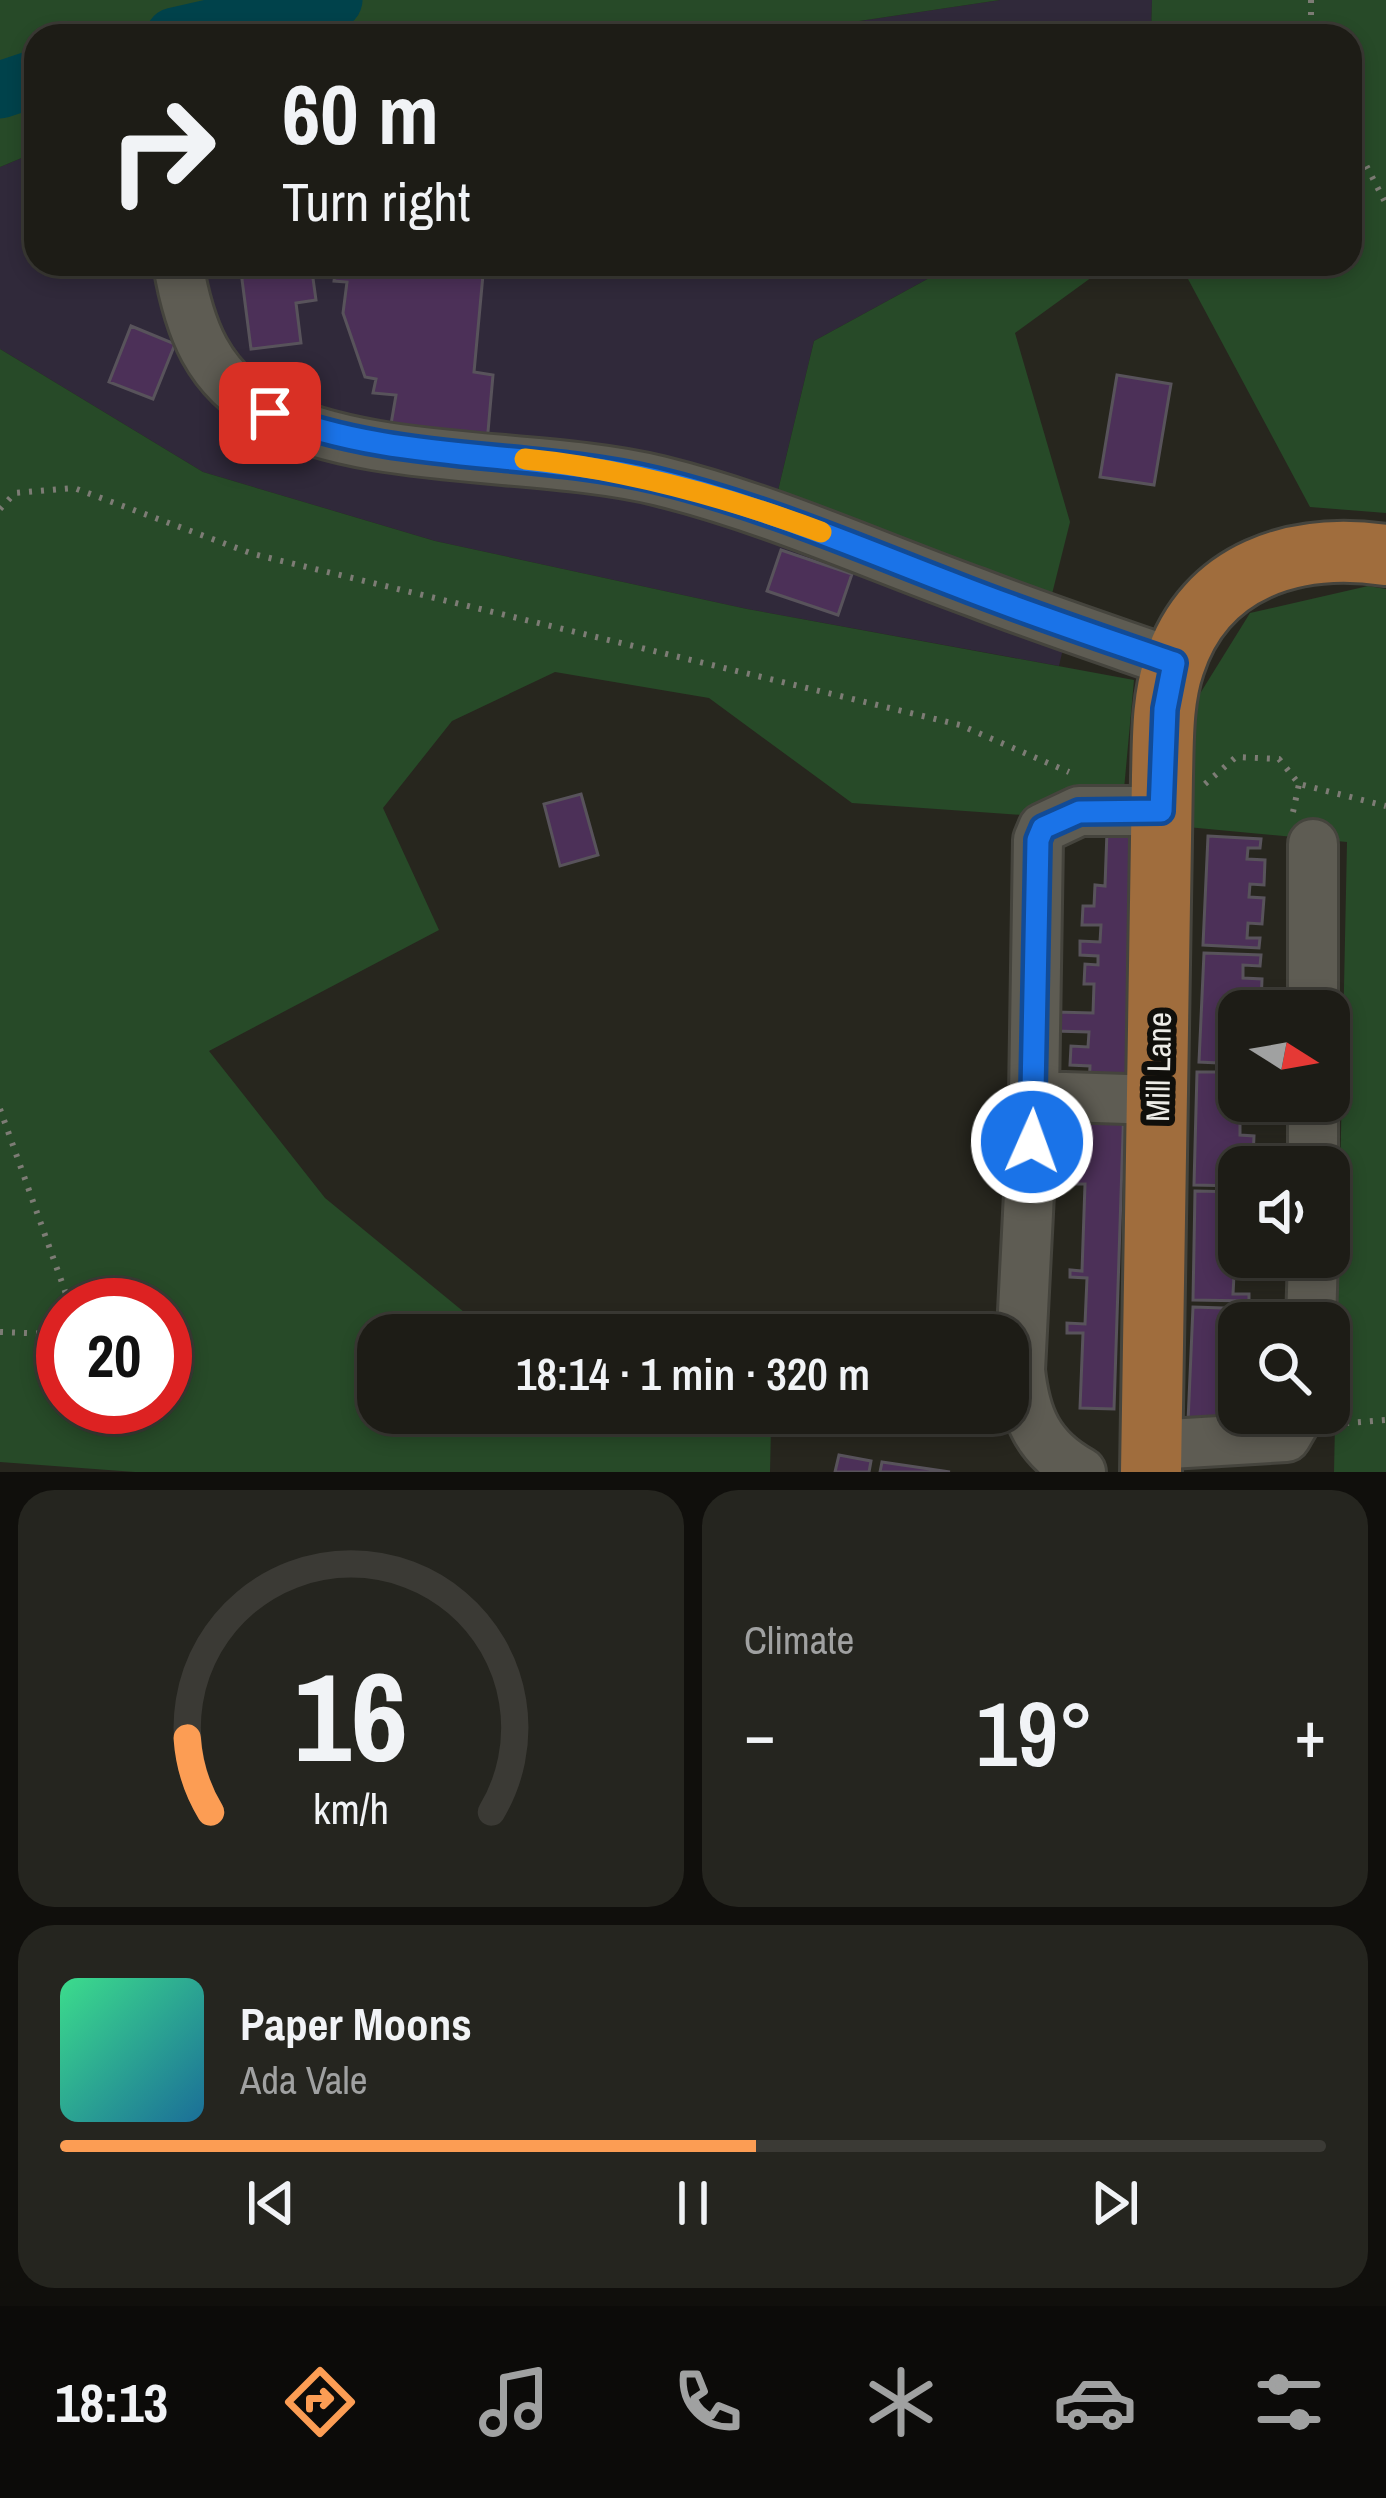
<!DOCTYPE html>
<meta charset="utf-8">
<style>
body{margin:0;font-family:"Archivo Narrow",sans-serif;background:#25251f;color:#f1f3f6;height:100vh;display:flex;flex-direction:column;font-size:45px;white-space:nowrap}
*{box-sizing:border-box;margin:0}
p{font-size:39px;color:#a0a1a1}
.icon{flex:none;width:66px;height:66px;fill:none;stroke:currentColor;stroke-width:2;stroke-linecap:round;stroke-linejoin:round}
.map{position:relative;height:1472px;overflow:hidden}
.details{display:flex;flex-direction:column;gap:18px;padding:18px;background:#100f0c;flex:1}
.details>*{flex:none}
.hud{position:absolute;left:24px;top:24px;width:1338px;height:252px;border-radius:36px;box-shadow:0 6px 18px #0003,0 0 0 3px #3b3a35;background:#1d1c16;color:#f1f3f6;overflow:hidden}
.needle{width:78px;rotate:101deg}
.buttons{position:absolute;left:1218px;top:990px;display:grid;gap:24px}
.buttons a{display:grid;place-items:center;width:132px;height:132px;border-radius:24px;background:#1d1c16;box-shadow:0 6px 18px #0003,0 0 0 3px #3b3a35;font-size:60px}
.speed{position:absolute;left:36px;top:1278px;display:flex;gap:24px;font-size:60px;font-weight:700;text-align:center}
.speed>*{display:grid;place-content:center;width:156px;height:156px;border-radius:50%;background:#1d1c16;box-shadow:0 6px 18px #0003,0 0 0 3px #3b3a35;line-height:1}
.speed .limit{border:18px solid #d22;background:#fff;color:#111}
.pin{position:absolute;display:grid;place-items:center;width:102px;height:102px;color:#fff;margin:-51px;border-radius:24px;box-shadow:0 6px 18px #0006}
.me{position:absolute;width:132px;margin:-66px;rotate:2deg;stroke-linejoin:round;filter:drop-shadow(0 0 9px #0008)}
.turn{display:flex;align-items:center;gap:42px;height:252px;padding:0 60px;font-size:54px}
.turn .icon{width:156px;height:156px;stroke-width:2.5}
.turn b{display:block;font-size:84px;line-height:102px}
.big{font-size:90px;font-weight:600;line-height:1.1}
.details .widget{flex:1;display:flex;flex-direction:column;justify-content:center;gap:18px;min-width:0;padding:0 42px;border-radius:36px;background:#25251f}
.details .dial{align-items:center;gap:0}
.dial svg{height:312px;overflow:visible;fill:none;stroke:#3b3a35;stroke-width:7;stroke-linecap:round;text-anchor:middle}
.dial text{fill:#f1f3f6;stroke:none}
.song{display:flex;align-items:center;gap:36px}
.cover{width:144px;height:144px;border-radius:18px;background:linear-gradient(135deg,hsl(150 70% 55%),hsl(200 70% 35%))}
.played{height:12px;border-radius:6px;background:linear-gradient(90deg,#fc9d54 55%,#3b3a35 55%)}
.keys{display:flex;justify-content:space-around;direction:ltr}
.heat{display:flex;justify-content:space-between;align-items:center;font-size:66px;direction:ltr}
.details .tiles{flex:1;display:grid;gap:18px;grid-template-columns:1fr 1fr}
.widget:last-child{grid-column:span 2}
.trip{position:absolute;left:357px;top:1314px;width:672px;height:120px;border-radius:36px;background:#1d1c16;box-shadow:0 6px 18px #0003,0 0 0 3px #3b3a35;font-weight:600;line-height:120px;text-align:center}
.tabs{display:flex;height:192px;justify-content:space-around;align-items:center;background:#0c0b09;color:#a0a1a1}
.tabs .icon{width:84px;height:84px}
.tabs .current{color:#fc9d54}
.tabs b{font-size:54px;color:#f1f3f6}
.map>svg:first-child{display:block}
.industrial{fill:#30293a}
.green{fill:#274a28;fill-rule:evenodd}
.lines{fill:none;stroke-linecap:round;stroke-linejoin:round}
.river{stroke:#00424b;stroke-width:57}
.building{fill:#4c3058;stroke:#58535b;stroke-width:3}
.minor-casing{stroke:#45443d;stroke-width:54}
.major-casing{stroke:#45443d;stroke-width:66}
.path{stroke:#7d7c75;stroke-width:6;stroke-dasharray:3 9;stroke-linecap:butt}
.minor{stroke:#5e5c53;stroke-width:48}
.major{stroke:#a06d3d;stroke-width:60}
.route-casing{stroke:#114b97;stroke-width:30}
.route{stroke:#1a73e8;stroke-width:21}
.slow{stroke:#f59e0b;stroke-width:21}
.labels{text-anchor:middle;stroke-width:12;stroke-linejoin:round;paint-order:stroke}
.street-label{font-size:33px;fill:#ecebe6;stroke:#100f0b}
</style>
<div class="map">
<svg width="1386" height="1472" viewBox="0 0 1386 1472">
<rect width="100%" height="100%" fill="#27261e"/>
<path class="industrial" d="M1000,0H1152L1151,36H759Z
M36,152V264H955L814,341L775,503L1072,610L1059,666L747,609L435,541L203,472L0,349V167Z"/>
<path class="green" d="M0,0H1000L759,36H36V152L0,167Z
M1152,0H1386V513L1310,507L1180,264H1350V36H1151Z
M955,264H1110L1015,333L1070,522L1050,602L775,503L814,341Z
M0,349L203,472L435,541L747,609L1134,680L1121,822L852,803L709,698L555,672L452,721L383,808L439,930L209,1051L325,1198L492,1335H378V1413H666L771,1427L770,1472H135L0,1462ZM63,1305H165V1407H63Z
M1368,586L1386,589V1472H1334L1347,842L1187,827L1196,700L1250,613Z"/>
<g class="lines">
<path class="river" d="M174,36L334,0
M0,90L36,78"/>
</g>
<path class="building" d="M240,264H311L316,300L296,303L301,343L251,349Z
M336,264H484L474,372L493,375L487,443L390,430L396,395L373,393L376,379L365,377L343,313L347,282L334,281Z
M131,326L175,344L153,399L109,382Z
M1117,375L1171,384L1154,485L1100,477Z
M781,550L852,574L838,615L767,591Z
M581,794L598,855L560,866L544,804Z
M1107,831L1136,832L1126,1088L1089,1087L1090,1066L1070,1065L1071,1046L1088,1047L1089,1032L1055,1031L1056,1012L1093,1013L1094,984H1084L1085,964L1098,965V956L1080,955V941L1100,942L1101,925H1082L1083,906H1094L1095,885L1105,886Z
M1208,836L1261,839L1260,848H1248L1247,859L1265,860L1264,885L1250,884L1249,897L1264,898L1262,924L1248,923L1247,938H1260L1259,948L1203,945Z
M1204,953L1261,955L1260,966L1243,965V978L1262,979L1261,1005L1243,1004L1239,1011V1064L1199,1062Z
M1197,1072H1239V1102H1253V1122H1240V1135L1254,1136L1253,1158H1238L1239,1186L1194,1185Z
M1124,1104L1114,1409L1080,1408L1083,1333H1067V1323L1085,1324L1087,1278L1070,1277V1270L1082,1271L1085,1184H1065L1066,1160L1088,1161L1089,1154H1072L1074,1117Z
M1195,1191L1239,1192L1235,1247L1239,1257H1250V1275H1234L1233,1294H1249V1301L1193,1300Z
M1193,1307L1252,1309V1322H1236L1239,1358H1232L1231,1375L1239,1376V1395H1230V1409L1249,1413V1424L1188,1422Z
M839,1455L871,1461L869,1472H835Z
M882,1462L950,1472H880Z"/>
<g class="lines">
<defs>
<path id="minor" d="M178,264C189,328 207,379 268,412C367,466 544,452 660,481C769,508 872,555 977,593C1042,618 1108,640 1174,663
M1313,1011V844
M1034,1096L1158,1100
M1313,1167V1101
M1311,1323L1313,1257
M1153,1445L1286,1437L1300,1413
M1081,1472C1038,1448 1025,1417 1020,1370L1034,1096L1038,840L1043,828L1079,811H1161"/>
<path id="major" d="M1151,1472L1162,776C1163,739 1162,700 1174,665C1205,569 1296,542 1386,555"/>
</defs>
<use href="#minor" class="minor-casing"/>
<use href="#major" class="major-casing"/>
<path class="path" d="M1311,0V36
M1350,134L1386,204
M0,509L15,493L74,488L253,554L960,725L1069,772
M1205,784L1236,757L1279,759L1299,784L1386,806
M1293,812L1299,784
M0,1109L70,1305
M0,1332L52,1334L63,1316
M1334,1424L1386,1420"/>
<use href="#minor" class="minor"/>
<use href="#major" class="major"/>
</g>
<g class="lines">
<defs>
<path id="route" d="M270,413C392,463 529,450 656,480C760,505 859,548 958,586C1029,614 1102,638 1174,663L1165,709L1161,811L1079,812L1043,828L1038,840L1032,1142"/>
</defs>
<use href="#route" class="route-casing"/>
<use href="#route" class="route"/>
<path class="slow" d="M525,459C626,469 724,496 821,532"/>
</g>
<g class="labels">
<g class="street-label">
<text transform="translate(1158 1067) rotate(-89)" y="12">Mill Lane</text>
</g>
</g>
</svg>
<div class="buttons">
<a><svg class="needle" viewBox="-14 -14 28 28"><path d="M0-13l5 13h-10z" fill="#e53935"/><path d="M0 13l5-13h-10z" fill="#a0a1a1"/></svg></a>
<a><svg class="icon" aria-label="sound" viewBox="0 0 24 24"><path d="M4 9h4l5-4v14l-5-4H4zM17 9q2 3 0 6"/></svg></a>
<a><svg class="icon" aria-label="search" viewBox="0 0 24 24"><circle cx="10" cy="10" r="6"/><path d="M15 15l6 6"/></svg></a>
</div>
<div class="speed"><div class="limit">20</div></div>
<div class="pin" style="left:270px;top:413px;background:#d93025"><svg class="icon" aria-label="arrive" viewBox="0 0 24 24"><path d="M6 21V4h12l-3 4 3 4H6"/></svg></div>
<svg class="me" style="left:1032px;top:1142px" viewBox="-20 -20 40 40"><circle r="17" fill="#1a73e8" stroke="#fff" stroke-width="3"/><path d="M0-11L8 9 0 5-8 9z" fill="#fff"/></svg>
<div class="trip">18:14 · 1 min · 320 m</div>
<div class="hud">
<div class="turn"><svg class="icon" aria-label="right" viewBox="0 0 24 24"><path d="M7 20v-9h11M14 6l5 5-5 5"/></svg><div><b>60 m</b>Turn right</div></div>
</div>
</div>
<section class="details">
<div class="tiles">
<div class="widget dial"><svg viewBox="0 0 100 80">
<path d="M14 69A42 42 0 1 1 86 69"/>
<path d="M14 69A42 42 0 0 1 8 50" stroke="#fc9d54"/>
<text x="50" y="56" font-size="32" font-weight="700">16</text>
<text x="50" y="72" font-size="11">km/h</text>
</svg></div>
<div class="widget"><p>Climate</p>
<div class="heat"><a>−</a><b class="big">19°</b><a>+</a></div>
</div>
<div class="widget">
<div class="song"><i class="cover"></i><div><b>Paper Moons</b><p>Ada Vale</p></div></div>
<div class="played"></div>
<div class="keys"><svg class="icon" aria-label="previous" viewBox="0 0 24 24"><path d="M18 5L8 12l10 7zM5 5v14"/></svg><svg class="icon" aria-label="pause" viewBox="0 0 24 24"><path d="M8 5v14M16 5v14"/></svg><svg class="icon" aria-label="next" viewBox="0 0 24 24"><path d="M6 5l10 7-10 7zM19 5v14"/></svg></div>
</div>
</div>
</section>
<nav class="tabs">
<b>18:13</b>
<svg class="icon current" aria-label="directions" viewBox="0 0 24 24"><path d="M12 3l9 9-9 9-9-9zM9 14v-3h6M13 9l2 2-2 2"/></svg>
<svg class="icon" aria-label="music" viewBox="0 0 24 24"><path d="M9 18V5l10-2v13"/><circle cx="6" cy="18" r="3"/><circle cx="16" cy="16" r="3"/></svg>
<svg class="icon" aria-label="phone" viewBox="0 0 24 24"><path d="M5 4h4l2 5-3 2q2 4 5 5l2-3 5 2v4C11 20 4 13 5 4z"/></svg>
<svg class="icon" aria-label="climate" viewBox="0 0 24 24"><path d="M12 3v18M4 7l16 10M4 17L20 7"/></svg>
<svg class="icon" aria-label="car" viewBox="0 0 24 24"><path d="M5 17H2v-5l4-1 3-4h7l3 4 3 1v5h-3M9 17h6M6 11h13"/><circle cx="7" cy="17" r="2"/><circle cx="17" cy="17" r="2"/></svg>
<svg class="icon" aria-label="filters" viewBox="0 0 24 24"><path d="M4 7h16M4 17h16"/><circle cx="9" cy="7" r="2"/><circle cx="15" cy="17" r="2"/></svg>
</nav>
